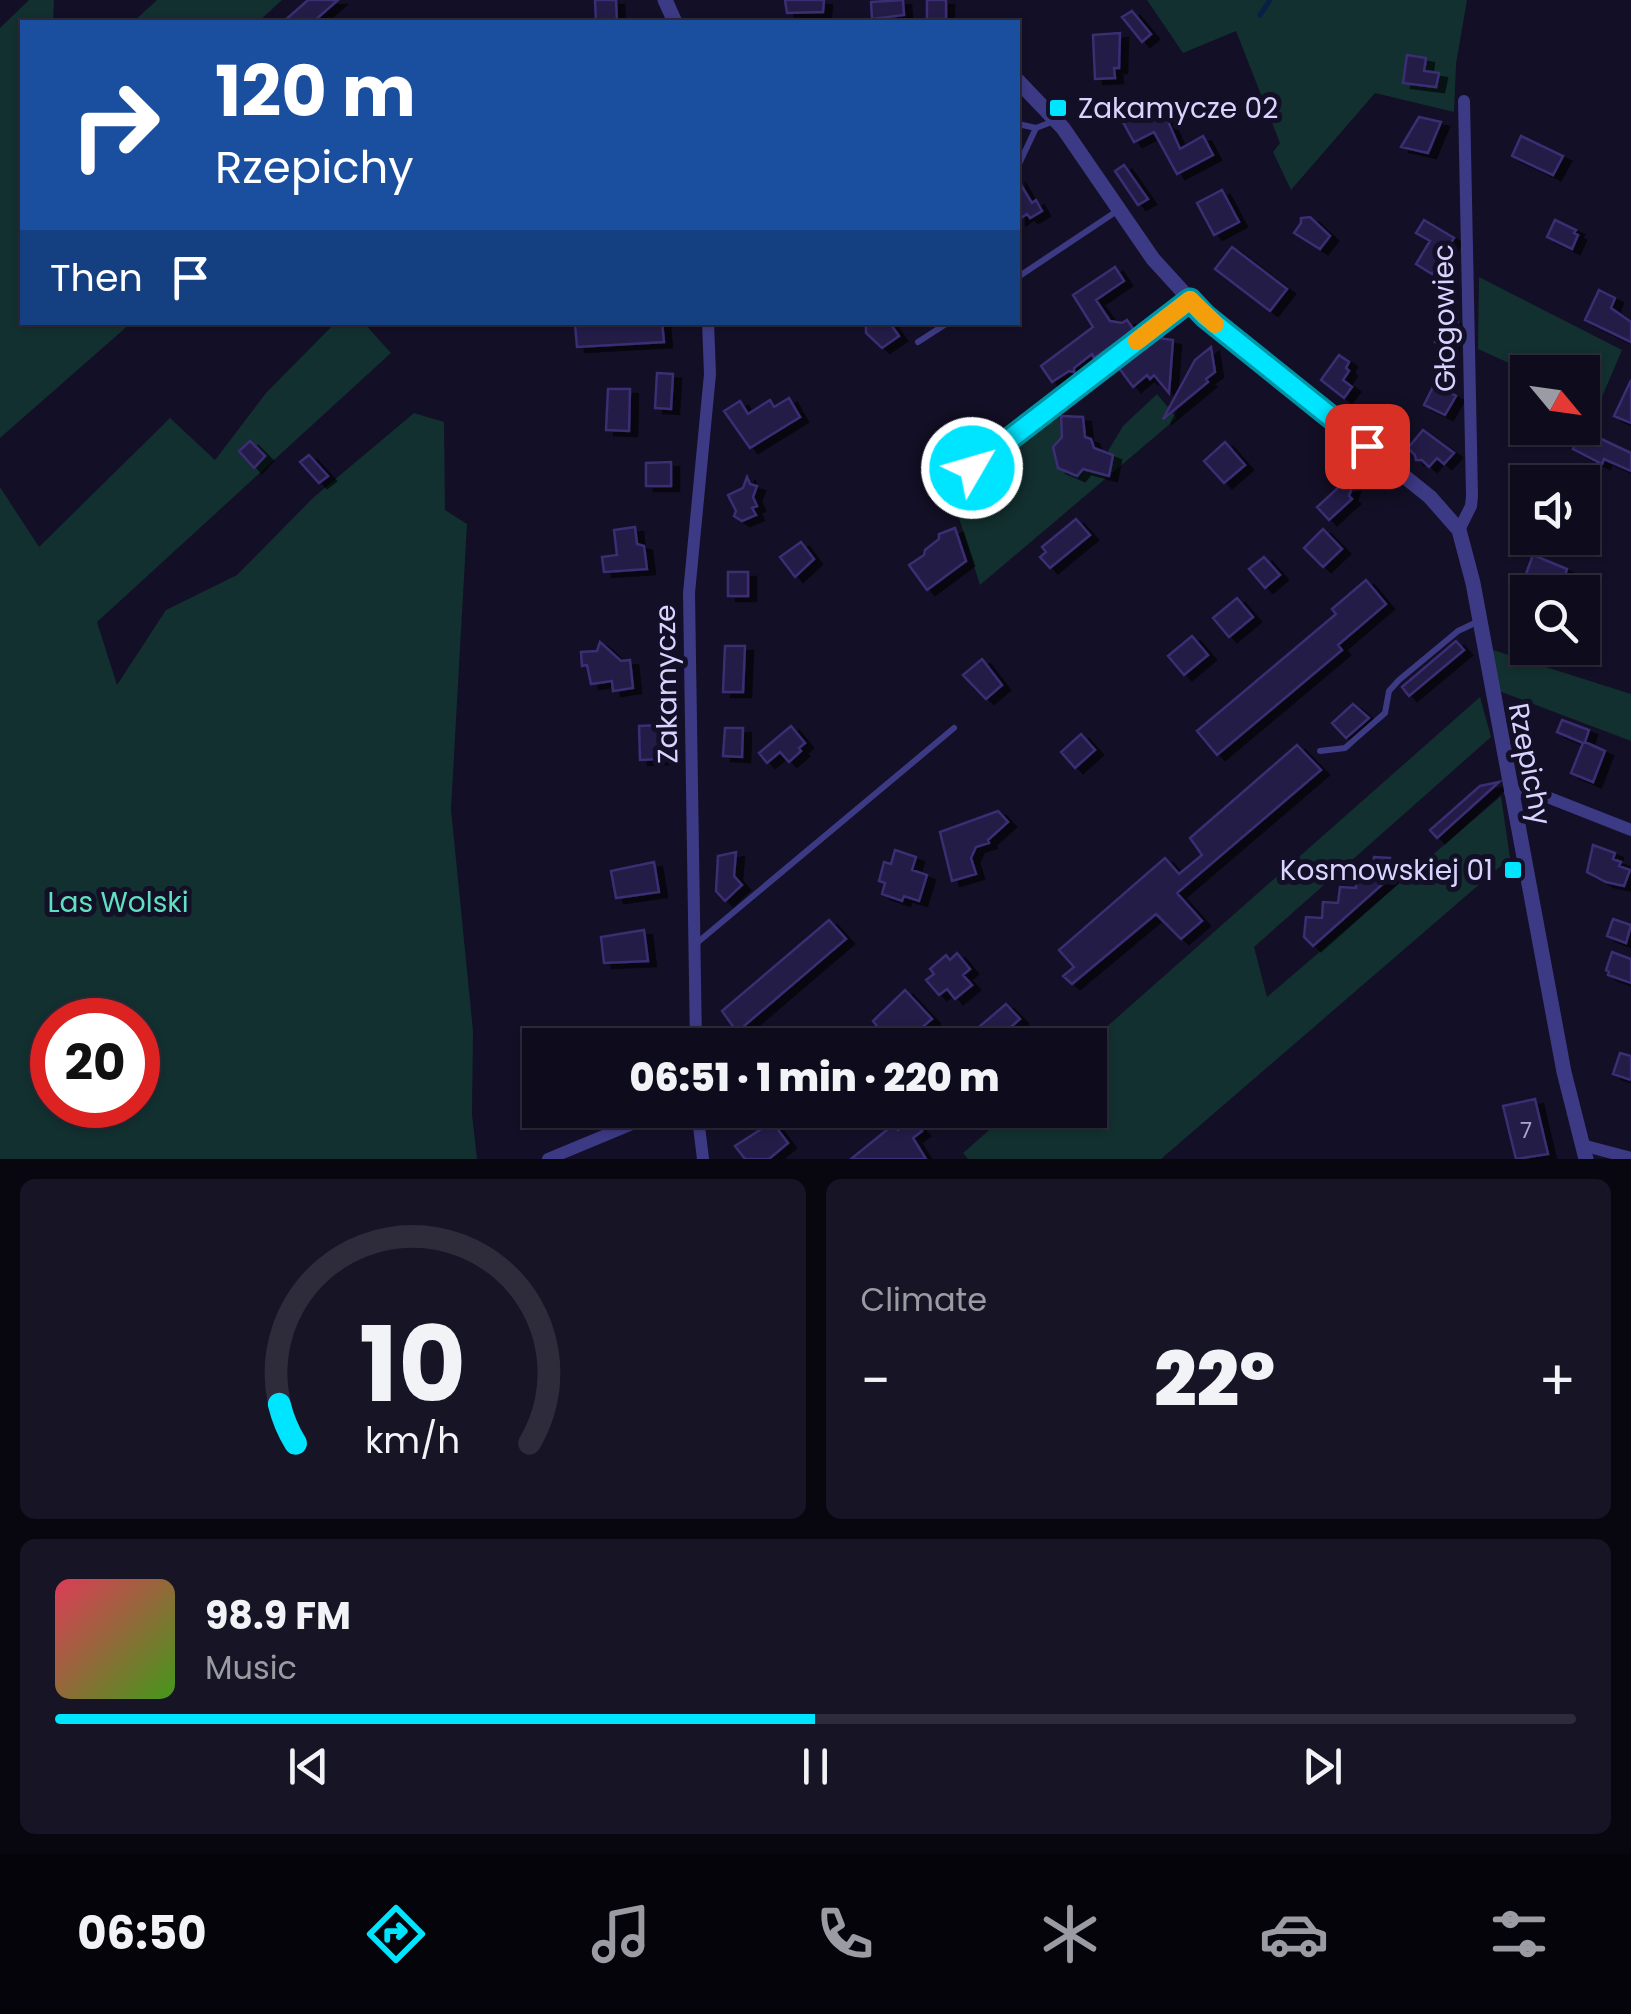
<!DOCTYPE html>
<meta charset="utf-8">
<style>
body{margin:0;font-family:Poppins,sans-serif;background:#171425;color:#f1f3f6;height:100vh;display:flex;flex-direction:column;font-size:38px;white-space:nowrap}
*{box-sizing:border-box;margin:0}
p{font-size:32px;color:#9b9ba3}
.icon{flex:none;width:55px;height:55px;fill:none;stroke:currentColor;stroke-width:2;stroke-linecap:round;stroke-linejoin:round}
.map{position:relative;height:1159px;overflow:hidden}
.details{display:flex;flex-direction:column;gap:20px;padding:20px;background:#08060f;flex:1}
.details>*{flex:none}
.top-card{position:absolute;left:20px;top:20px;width:1000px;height:305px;border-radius:0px;box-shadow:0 2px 8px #0004,0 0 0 2px #2e2b3b;background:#1a4fa0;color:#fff;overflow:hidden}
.needle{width:65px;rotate:119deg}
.buttons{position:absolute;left:1510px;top:355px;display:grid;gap:20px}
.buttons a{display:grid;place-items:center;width:90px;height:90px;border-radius:0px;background:#0e0b1c;box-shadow:0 2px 8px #0004,0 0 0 2px #2e2b3b;font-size:50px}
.speed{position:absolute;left:30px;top:998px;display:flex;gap:20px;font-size:50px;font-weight:700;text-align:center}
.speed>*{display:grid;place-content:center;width:130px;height:130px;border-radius:50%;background:#0e0b1c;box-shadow:0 2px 8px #0004,0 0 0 2px #2e2b3b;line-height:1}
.speed .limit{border:15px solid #d22;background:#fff;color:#111}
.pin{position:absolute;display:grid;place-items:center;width:85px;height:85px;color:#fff;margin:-42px;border-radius:20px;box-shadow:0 5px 15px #0006}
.me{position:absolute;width:110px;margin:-55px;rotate:52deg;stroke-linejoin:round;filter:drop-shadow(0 0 8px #0008)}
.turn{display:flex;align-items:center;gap:35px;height:210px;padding:0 30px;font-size:45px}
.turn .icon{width:130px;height:130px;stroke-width:2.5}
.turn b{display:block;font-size:70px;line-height:85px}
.then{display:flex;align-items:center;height:95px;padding:0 30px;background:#0003;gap:20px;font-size:38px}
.big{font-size:75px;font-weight:800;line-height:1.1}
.details .widget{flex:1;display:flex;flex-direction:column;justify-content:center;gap:15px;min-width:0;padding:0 35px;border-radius:15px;background:#171425}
.details .dial{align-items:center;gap:0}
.dial svg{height:260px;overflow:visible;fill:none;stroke:#2e2b3b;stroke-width:7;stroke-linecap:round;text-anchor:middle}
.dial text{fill:#f1f3f6;stroke:none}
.song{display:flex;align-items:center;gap:30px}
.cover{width:120px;height:120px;border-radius:15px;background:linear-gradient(135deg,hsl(350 70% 55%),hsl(100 70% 35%))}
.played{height:10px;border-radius:5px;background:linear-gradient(90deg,#00e5ff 50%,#2e2b3b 50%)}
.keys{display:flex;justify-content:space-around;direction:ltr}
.heat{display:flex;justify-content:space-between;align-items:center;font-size:55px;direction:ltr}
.details .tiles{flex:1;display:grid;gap:20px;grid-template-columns:1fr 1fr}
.widget:last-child{grid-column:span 2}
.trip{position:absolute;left:522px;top:1028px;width:585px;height:100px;border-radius:0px;background:#0e0b1c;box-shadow:0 2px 8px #0004,0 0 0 2px #2e2b3b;font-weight:800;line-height:100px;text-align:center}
.tabs{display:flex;height:160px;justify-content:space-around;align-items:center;background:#06040b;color:#9b9ba3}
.tabs .icon{width:70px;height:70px}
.tabs .active{color:#00e5ff}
.tabs b{font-size:45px;color:#f1f3f6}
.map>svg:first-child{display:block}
.green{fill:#12302f;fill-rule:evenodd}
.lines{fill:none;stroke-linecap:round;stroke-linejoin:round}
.stream{stroke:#0a1f44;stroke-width:5}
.building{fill:#241b47;stroke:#3b2d73;stroke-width:2.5;filter:url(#shadow)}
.service{stroke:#3d3a85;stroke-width:6}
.minor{stroke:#3d3a85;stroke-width:12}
.tertiary{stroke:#3d3a85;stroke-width:15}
.route-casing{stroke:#0095a6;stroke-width:25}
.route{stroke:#00e5ff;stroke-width:18}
.slow{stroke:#f59e0b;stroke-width:18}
.poi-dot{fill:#00e5ff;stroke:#130f26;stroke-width:4}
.labels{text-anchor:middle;stroke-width:10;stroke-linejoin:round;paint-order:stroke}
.number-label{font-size:22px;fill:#aca6d1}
.poi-label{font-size:28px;fill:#d9d4ff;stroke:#130f26;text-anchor:start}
.street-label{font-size:28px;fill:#d9d4ff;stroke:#130f26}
.park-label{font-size:28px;fill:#5fe0c0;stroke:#130f26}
</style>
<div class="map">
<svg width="1631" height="1159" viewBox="0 0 1631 1159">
<defs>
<filter id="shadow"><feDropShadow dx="8" dy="5" stdDeviation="0" flood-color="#0009"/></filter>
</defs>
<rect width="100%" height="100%" fill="#130f26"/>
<path class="green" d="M29,0H54L53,22H22V322L131,323L0,438V28Z
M157,0H282L258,22H133Z
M1147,0H1467L1456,64L1454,112L1375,93L1291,190L1273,152L1280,143L1236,31L1183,53Z
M1479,277L1622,350L1599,404L1583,397L1582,372H1529L1478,349Z
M335,323H364L391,353L97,622L117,685L166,610L237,575L314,497L414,413L444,422L445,510L467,524L451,809L473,1031L472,1114L477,1159H0V487L39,547L170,418L215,460L266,393ZM52,1020H138V1105H52Z
M1157,394L1177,418L980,585L958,515L969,512L963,495L967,492L961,484L1058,407L1063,441L1112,455L1108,451L1123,426Z
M1493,650L1631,694V741L1499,691Z
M1480,697L1491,737L1254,947L1267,997L1501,796L1510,858L1161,1159H968L963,1153L1012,1110H1090V1045H1086Z"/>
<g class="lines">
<path class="stream" d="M1260,15L1270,0"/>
</g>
<path class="building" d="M308,0H338L313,22H283Z
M595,0H616L617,22H596Z
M785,0H824L823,12L787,13Z
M903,0L904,15L872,19L871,2Z
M927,0H946V19H927Z
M1132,11L1151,34L1142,42L1122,17Z
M1120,33L1119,68H1114L1115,78L1095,79L1093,35Z
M1407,55L1426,58L1424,71L1439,73L1436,87L1403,83Z
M1161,105L1180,149L1203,136L1213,155L1177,174L1154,132L1134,142L1118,113L1132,106L1138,117Z
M1419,117L1441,122L1428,153L1401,147Z
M1521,136L1563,156L1553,175L1512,156Z
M1124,165L1148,199L1138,205L1115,171Z
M1018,180L1032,203L1036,200L1042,211L1030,218L1027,214L1018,220Z
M1222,190L1239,222L1214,235L1197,203Z
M1310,217L1330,236L1320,249L1294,233L1301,223V218Z
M1424,220L1454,238L1432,274L1416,264L1430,241L1416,233Z
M1555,220L1576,230L1574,233L1578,235L1572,249L1547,237Z
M1232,247L1287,289L1270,311L1215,269Z
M1115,267L1124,281L1096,300L1110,321L1122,323L1127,320L1136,333L1120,345L1117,342L1094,358L1092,354L1074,368V372L1069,371L1052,382L1041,366L1093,327L1073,295Z
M1599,290L1615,298L1611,308L1631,322V342L1585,320Z
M1448,317L1458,322L1449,349L1435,342Z
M662,322L664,342L577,347L575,324Z
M866,322H889L899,336L882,348L866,333Z
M1158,338L1173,340L1169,393L1154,375L1150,379L1147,375L1133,387L1119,368L1131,359L1129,356Z
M1211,347L1215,372L1206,379L1208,382L1163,419L1195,360Z
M1339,355L1349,362L1346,368L1349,371L1343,380L1352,387L1344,398L1321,380Z
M657,373L673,374L671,409L655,408Z
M1631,380V423L1614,416Z
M1435,383L1456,396L1445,415L1424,405Z
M608,389H630L629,431L606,430Z
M789,398L800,417L750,448L724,411L740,401L748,414L770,400L774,407Z
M1061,416L1083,417L1085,437L1091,439L1094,448L1113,455L1109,476L1083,469L1077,476L1058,468L1053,447L1062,437Z
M962,423L973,437L949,458L934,437L945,429L948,433Z
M1423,430L1454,453L1444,464L1437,458L1429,467L1422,460H1416L1415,455L1408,448Z
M1582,430L1631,453V471L1604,459L1602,464L1573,449Z
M250,441L265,456L254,468L239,451Z
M1225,442L1245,465L1224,483L1204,461Z
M309,455L328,476L319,483L300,462Z
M671,462V486H646V463Z
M747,477L750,484L757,486L753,497L757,506L752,508L756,515L742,521L734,516L736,511L728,495L743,488Z
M1340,486L1343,489L1352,487L1349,496L1352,499L1329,520L1317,507Z
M1076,519L1090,535L1050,568L1040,557L1046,552L1042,547Z
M635,527L637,544L644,546L647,569L604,572L602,557L617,555L614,530Z
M955,528L966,561L927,590L909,565L924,555L925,550L939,539V534Z
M1323,529L1342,549L1323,567L1304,548Z
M801,542L814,559L795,577L780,557Z
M1533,555L1567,569L1562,585L1526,574Z
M1264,557L1280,575L1265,588L1249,569Z
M728,572H748V596H728Z
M1366,580L1386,604L1338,645L1342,650L1217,755L1197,731L1336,614L1332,609Z
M1237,598L1253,617L1229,637L1213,618Z
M1192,636L1208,655L1184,675L1168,656Z
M1456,641L1464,650L1409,696L1402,687Z
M600,642L621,661L630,660L633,688L613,691L612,681L591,684L587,665L582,666L581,652L597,651Z
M725,646H745L743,692H723Z
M982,659L1002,685L986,699L963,675Z
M1353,704L1369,718L1346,738L1332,723Z
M1562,720L1589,730L1585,742L1605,751L1593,782L1571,773L1583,743L1557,732Z
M660,725L661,759L640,760L639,726Z
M791,726L805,743L799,748L801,751L789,762L780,752L767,763L759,753Z
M725,728H743L742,757L723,756Z
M1081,734L1095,750L1075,768L1061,752Z
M1297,745L1321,770L1177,893L1202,921L1181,939L1156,914L1072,984L1063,976L1074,967L1059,950L1165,858L1179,874L1202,855L1190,838Z
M1499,782L1437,838L1430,830L1480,786Z
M998,811L1008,822L988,840L989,843L976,847L971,858L976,874L952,881L940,832Z
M1593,845L1615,853L1613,859L1621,862L1619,866L1630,870L1624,886L1606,882L1587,872Z
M895,850L916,857L912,870L927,875L919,901L904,896L902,901L882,894L885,883L879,881L884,862L891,864Z
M736,852L734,876L742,885L725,901L716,891L718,856Z
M1374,857L1390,858L1389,869L1394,874L1313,946L1304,937L1306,917L1322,918L1323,902L1338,903L1340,887L1356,888L1357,872L1373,873Z
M654,862L659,892L616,898L611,871Z
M1613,919L1631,925L1626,943L1607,936Z
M829,920L846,939L737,1032L722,1011Z
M644,930L648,961L604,963L601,937Z
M1612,952L1631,959V983L1608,975L1609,972L1606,970Z
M957,953L970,969L963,975L972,985L955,999L947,989L939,995L926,980L934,974L930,969L946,955L950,960Z
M905,990L932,1019L901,1045H892L873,1021Z
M1006,1004L1020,1019L990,1045H982L972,1033Z
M1620,1053L1631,1056V1080L1613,1074Z
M1535,1099L1548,1154L1516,1159L1503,1106Z
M912,1119L922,1131L913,1138L926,1159H851L893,1125L898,1130Z
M772,1122L788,1143L769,1159H745L735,1146Z"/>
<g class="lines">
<path class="service" d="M1018,124L1036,128L1054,121
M1018,166L1036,128
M1018,277L1117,211
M918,342L949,322
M971,468L1189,301
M1320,751L1345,748L1385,713L1389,691L1399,680L1458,631L1477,622
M698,942L954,728"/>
<path class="minor" d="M1459,530L1471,506L1472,496L1464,101
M1510,792L1532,791L1631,830
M696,1045L689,593L710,374L708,322
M697,1110L703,1159
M1582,1145L1631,1158
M548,1159L666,1110"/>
<path class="tertiary" d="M665,0L675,22
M1018,81L1063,128L1153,259L1205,316L1430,497L1459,530L1473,583L1564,1072L1586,1159"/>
</g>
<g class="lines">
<defs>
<path id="route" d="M972,468L1190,300L1205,316L1367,446"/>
</defs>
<use href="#route" class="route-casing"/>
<use href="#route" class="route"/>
<path class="slow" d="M1137,341L1190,300L1215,324"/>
</g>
<g class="poi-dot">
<rect x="1048" y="98" width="20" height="20" rx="5"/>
<rect x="1503" y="860" width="20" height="20" rx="5"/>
</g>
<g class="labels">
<g class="number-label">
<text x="1526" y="1138">7</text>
</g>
<g class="poi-label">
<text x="1078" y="118">Zakamycze 02</text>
<text x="1493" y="880" text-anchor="end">Kosmowskiej 01</text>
</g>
<g class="street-label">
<text transform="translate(1444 318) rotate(-91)" y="10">Głogowiec</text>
<text transform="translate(666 684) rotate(-91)" y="10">Zakamycze</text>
<text transform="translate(1530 764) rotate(79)" y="10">Rzepichy</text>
</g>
<g class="park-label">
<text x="118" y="912">Las Wolski</text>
</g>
</g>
</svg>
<div class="buttons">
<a><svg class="needle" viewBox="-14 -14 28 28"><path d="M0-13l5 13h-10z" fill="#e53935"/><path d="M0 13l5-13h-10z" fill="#9b9ba3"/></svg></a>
<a><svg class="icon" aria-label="sound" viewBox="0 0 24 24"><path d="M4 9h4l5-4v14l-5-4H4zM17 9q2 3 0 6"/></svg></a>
<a><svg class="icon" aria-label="search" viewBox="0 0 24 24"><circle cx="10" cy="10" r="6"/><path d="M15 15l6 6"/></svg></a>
</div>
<div class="speed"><div class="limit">20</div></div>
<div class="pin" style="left:1367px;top:446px;background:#d93025"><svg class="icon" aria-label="arrive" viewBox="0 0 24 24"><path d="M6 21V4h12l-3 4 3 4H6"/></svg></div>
<svg class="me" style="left:972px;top:468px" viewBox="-20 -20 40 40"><circle r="17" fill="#00e5ff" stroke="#fff" stroke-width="3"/><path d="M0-11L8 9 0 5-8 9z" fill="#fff"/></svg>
<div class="trip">06:51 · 1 min · 220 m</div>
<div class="top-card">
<div class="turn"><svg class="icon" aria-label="right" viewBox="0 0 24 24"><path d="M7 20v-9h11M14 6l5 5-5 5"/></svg><div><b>120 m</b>Rzepichy</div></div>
<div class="then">Then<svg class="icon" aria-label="arrive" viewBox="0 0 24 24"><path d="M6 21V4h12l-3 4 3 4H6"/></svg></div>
</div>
</div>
<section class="details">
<div class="tiles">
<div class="widget dial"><svg viewBox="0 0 100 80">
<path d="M14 69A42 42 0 1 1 86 69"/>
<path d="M14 69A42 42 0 0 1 9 57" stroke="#00e5ff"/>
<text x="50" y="56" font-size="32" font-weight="700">10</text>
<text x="50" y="72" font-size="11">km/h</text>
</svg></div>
<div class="widget"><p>Climate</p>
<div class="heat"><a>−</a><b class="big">22°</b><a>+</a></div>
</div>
<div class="widget">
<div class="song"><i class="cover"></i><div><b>98.9 FM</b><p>Music</p></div></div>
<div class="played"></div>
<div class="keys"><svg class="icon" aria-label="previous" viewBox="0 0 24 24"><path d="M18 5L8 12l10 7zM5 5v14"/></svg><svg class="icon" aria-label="pause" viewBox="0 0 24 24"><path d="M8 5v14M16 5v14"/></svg><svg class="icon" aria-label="next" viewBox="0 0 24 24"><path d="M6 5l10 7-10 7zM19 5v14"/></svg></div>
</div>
</div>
</section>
<nav class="tabs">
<b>06:50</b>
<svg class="icon active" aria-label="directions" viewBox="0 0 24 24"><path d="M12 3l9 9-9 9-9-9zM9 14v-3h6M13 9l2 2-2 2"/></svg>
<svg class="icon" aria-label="music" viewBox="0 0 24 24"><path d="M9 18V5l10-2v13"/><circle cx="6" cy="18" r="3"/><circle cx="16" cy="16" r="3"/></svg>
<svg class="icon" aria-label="phone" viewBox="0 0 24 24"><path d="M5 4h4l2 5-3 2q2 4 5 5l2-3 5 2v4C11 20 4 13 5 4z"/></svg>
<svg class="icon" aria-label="climate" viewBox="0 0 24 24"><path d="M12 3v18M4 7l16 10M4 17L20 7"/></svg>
<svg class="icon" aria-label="car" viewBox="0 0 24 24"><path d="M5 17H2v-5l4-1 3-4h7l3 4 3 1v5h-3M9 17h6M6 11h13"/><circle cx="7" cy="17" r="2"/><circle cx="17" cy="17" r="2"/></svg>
<svg class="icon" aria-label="filters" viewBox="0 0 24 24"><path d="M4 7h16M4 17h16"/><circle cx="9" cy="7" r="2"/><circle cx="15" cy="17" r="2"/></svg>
</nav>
